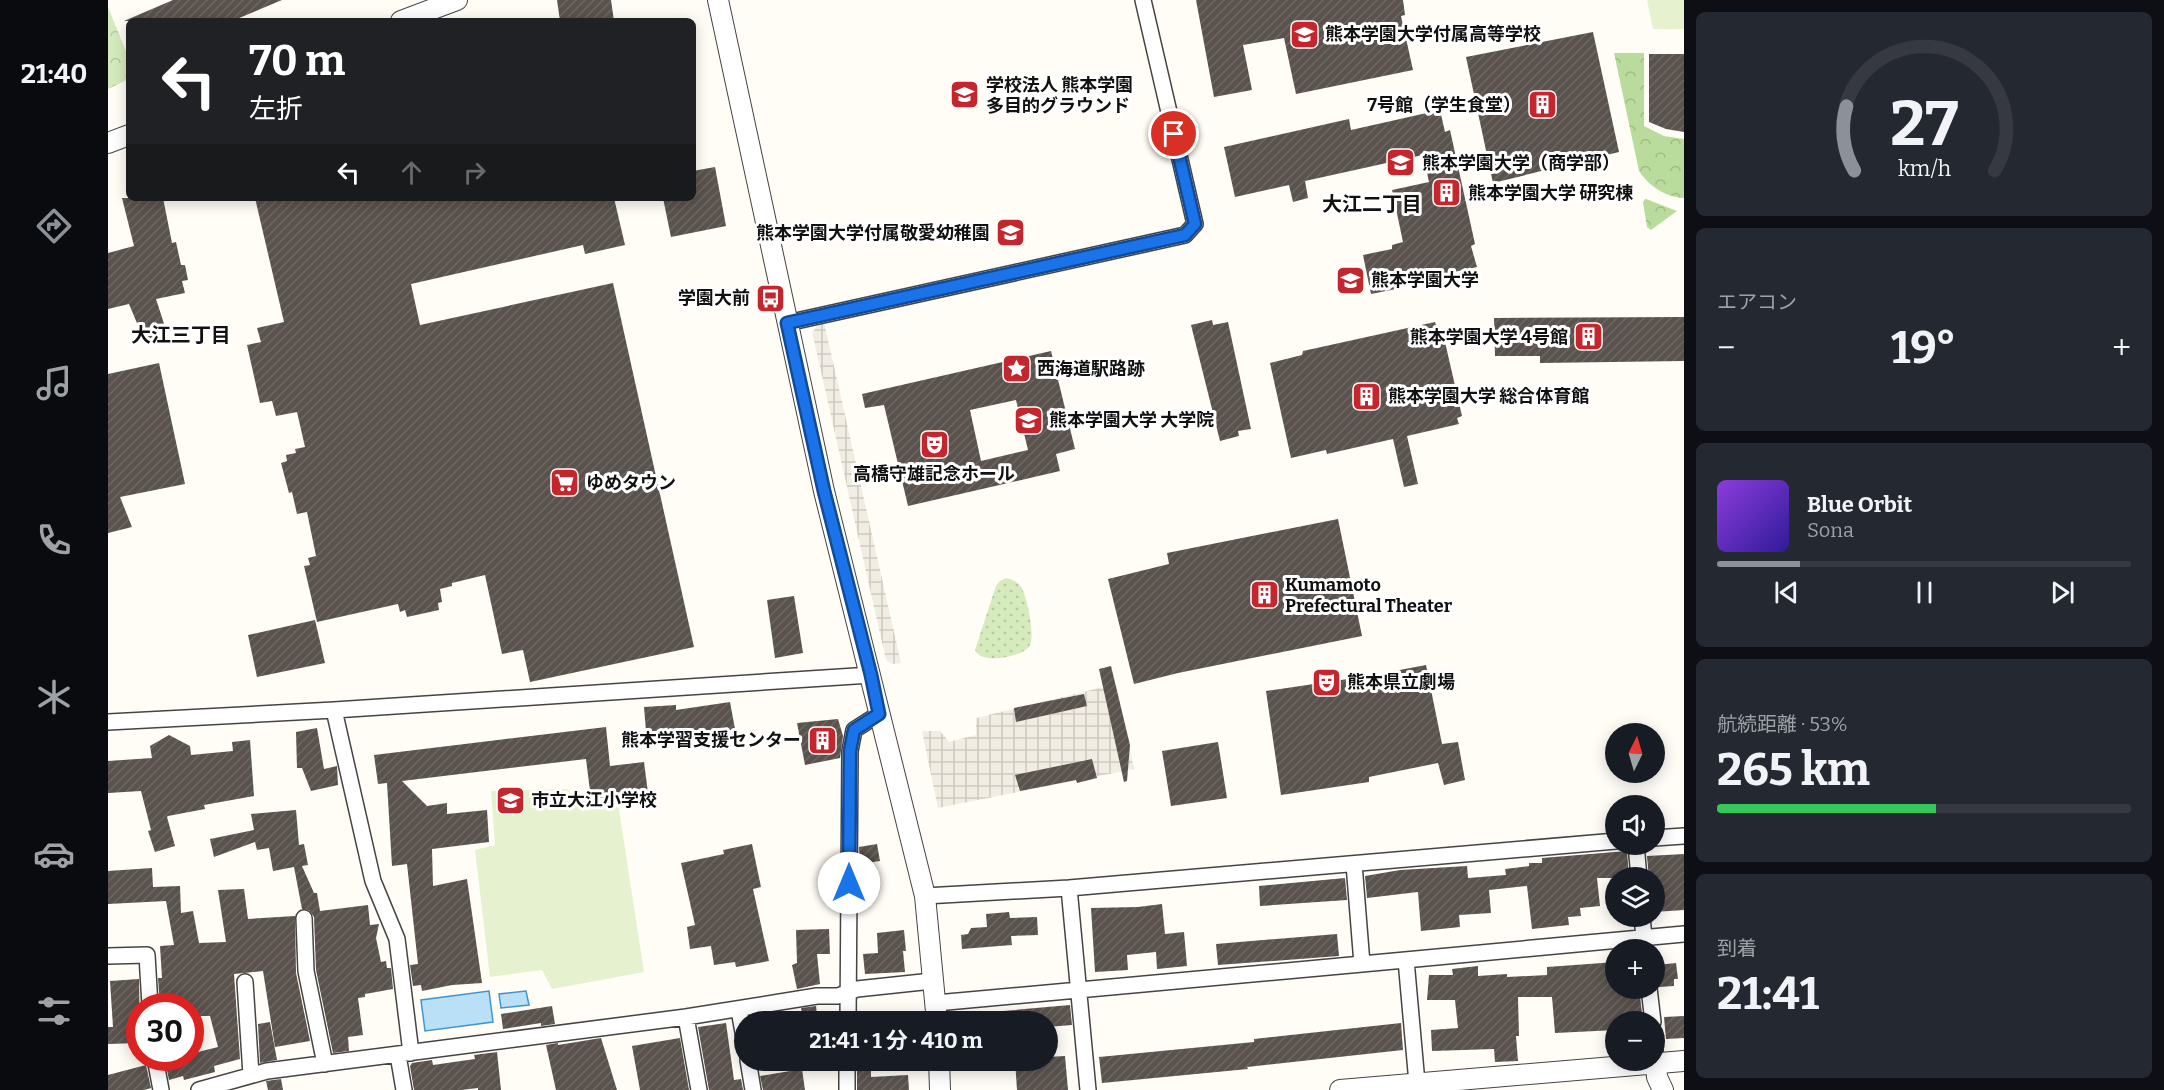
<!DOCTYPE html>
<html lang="ja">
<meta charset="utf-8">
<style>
body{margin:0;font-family:Bitter,"Noto Sans JP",serif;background:#242831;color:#f1f3f6;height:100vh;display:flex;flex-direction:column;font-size:22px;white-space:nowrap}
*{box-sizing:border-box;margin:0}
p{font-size:20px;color:#9ea1a6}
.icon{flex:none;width:33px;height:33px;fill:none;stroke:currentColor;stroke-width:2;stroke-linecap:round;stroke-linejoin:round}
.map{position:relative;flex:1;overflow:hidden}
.drawer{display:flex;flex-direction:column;gap:12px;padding:12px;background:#0d0f14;width:480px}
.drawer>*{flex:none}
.top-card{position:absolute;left:18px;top:18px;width:570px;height:183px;border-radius:9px;box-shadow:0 3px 15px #0003;background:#202124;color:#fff;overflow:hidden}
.needle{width:39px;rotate:5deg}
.buttons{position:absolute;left:1497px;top:723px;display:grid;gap:12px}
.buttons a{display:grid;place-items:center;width:60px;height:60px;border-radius:50%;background:#171b24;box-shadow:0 3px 15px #0003;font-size:30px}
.speed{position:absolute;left:18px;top:993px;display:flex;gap:12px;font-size:30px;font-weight:700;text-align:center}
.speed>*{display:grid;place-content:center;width:78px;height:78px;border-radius:50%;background:#171b24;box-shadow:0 3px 15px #0003;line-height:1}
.speed .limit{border:9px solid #d22;background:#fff;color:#111}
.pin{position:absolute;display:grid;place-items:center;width:51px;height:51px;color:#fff;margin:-26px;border:3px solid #fff;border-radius:50%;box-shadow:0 2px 6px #0007}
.me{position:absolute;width:66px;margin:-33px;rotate:0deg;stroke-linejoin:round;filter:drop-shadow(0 0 4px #0008)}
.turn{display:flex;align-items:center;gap:21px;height:126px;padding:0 24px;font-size:27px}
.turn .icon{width:78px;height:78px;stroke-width:2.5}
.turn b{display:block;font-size:42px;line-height:51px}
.lanes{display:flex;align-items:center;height:57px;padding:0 24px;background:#0003;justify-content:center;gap:30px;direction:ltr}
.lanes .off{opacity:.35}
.big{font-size:45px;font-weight:700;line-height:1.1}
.drawer .widget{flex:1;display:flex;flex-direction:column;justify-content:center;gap:9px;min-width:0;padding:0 21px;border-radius:9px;background:#242831}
.drawer .dial{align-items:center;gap:0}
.dial svg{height:156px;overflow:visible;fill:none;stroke:#363941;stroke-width:7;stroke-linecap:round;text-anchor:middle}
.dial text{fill:#f1f3f6;stroke:none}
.song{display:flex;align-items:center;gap:18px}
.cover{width:72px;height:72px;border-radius:9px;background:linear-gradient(135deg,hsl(270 70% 55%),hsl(250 70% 35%))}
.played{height:6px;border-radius:3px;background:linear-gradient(90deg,#8c9099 20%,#363941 20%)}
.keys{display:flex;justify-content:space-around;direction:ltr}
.heat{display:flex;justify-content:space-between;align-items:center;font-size:33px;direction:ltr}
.charge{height:9px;border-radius:4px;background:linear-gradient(90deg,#34c759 53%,#363941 0)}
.trip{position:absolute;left:626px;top:1011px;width:324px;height:60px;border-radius:30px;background:#171b24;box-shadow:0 3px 15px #0003;font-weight:700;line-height:60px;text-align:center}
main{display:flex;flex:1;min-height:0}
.dock{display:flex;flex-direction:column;width:108px;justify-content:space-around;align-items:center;background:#090b0e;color:#9ea1a6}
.dock .icon{width:42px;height:42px}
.dock .active{color:#8c9099}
.dock b{font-size:27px;color:#f1f3f6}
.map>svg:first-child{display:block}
.grass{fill:url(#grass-dots)}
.forest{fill:url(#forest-crowns)}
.park{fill:url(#park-crowns)}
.pitch{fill:#e6f2cf}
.plaza{fill:url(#plaza-grid)}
.water{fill:#b9e0f7;stroke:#3f96cf;stroke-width:1.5}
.building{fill:url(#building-hatch);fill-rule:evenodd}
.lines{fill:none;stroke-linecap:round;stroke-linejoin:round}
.minor-casing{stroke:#444;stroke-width:18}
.tertiary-casing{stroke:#444;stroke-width:22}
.minor{stroke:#fff;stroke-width:15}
.tertiary{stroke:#fff;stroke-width:20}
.route-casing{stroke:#114b97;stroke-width:15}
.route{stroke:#1a73e8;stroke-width:10}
.labels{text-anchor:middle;stroke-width:6;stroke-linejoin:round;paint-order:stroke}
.poi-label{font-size:18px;font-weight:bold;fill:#111;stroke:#fff;text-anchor:start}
.neighbourhood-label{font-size:20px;font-weight:bold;fill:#111;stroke:#fff}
</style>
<main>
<nav class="dock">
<b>21:40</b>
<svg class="icon active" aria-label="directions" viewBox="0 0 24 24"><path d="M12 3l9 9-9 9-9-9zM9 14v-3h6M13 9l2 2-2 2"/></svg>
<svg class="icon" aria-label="music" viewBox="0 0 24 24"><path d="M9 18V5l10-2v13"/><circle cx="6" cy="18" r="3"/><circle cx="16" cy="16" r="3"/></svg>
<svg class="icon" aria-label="phone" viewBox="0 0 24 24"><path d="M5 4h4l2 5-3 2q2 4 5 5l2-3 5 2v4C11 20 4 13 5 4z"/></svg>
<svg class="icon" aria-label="climate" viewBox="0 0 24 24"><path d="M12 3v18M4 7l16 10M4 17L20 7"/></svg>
<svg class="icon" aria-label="car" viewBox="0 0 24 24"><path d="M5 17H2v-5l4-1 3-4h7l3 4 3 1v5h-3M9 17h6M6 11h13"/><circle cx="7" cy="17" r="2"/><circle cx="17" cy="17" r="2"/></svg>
<svg class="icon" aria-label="filters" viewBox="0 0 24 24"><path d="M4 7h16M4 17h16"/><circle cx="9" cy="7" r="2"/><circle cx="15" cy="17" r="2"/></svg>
</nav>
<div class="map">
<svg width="1576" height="1090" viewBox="0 0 1576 1090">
<defs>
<pattern id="grass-dots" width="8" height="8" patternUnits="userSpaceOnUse" patternTransform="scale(1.5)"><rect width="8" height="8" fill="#d5ebbd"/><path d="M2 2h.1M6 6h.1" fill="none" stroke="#b6c8a1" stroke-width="1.8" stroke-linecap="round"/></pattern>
<pattern id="forest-crowns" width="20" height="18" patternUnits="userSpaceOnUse" patternTransform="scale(1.5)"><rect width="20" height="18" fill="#b9dc9c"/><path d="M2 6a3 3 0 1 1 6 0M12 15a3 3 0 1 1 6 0" fill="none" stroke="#9ebc85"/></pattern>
<pattern id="park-crowns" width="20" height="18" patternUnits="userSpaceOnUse" patternTransform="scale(1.5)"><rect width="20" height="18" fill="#d5ebbd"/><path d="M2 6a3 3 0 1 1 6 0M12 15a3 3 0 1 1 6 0" fill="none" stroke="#b6c8a1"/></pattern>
<pattern id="plaza-grid" width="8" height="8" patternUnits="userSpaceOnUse" patternTransform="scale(1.5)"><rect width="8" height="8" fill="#f1ede2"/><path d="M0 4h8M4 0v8" fill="none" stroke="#cecac1"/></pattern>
<pattern id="building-hatch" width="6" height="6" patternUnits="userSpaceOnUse" patternTransform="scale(1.5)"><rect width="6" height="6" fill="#5a524d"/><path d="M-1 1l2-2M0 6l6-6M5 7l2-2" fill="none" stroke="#6d6662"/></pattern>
</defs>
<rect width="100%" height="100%" fill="#fffdf5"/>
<path class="grass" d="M898,578C904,580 909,581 913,587C919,596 928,638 921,647C913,657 873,665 867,650L888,586L892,581Z"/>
<path class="forest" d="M1506,53H1536V126L1556,136L1576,139V198C1557,197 1541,186 1531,171Z
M1537,199H1538L1569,211L1543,230L1539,227L1535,202Z"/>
<path class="park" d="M0,7L21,59V79L0,89Z"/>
<path class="pitch" d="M1539,0H1576V29H1545Z
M459,789L478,806L510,803L536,972L444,989L434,970L382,977L367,850L387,845L383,791Z"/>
<path class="plaza" d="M716,322L793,663L784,664L778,660L705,336L704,333L709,326Z
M1008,684L1026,769L830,808L814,731H832L841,742L868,735V718Z"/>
<path class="water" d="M381,991L385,1022L317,1031L313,1000Z
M418,991L421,1005L393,1008L391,994Z"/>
<path class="building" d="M65,0H174L124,21H16Z
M449,0H503L506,21H452Z
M1088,0H1295L1297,15L1293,16L1305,70L1188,94L1176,38L1135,45L1144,90L1106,97Z
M1485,32L1511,152L1385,183L1358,57Z
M1541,54H1576V132L1558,129L1541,122Z
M1332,110L1337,132L1342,130L1367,244L1363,246L1369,267L1287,285L1288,289L1263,294L1255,255L1284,249V245L1295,242L1284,190L1321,182L1315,155L1197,181L1200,198L1185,202L1181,185L1127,197L1116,147L1241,119L1243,130Z
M607,167L618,226L563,237L555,198H585V171Z
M14,198H55L64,243L68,242L73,265H77L80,280L74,281L77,293L48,299L59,333L36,340L21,304L0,309V253L26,246Z
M147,198H506L517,245L477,254L475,245L303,284L312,325L505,283L586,647L422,682L415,650L394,654L377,575L344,583V586L332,589L334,602L330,603L331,610L299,617L297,610L292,612L290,604L209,622L196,566L202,565L200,558L208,556L199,512L189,514L184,492L181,493L173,463L179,461L178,455L188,453L187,449L197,447L189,412L168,416L164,401L152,403L139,345L153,342L149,328L176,322Z
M1576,317V361L1432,363V356H1387L1386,318Z
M1104,320L1105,325L1120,322L1143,429L1130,431L1131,436L1112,441L1083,325Z
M1327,322L1329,329H1334L1354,416L1349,418L1351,424L1299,436L1310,484L1296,487L1285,439L1219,454L1218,450L1183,458L1162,363L1194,355L1195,351Z
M943,351L967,449L948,454L952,471L800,506L776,405L757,408L754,394ZM908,400L920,450L873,461L862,410Z
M51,363L77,484L12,497L24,527L0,533V374Z
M1230,519L1254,636L1070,673L1026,684L1000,579L1061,564L1059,553Z
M686,596L695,653L667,658L659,600Z
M207,620L217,663L149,677L140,635Z
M1318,665L1334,744L1350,742L1357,780L1336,785L1330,763L1261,777V782L1173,795L1158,691L1260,676Z
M1003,666L1022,745L1019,781L1016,782L991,669Z
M976,694L979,706L908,722L906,708Z
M622,702L627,729L583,740L582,735L549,736L548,731H538L536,707L568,705V710Z
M730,719L735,736L732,758L697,765L689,723Z
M498,727L502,766L536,762L540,793L483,799L478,759L294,781L319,806L339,803V814L379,810L381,842L324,849L325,886L359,879L374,983L344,985L314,991L313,985L305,986L302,965L310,964L299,864L284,866L279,783L270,784L266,755Z
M209,728L216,769L229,766L230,785L203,791L194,768H189L188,732Z
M61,735L82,746L83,755L125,751L124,742L142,740L146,796L96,805L97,809L60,816L59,817L67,846L47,852L40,831L43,830L33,791L0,793V761L44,758L42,746Z
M1110,742L1119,798L1063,806L1054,751Z
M984,759L989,778L969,783L968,780L912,791L907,775Z
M188,810L191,845L196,844L200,865L194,866L206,893H209L212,911L260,905L262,925L271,924L268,938L273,962L278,961L279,968H283L285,989L257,994V997L250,998L255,1035L240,1037L241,1051L225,1053L208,970L206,917L201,910L194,909L186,867L165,871L161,848L149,850L147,842L106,857L102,839L146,830L143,814Z
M644,844L653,887L645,889L661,961L628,967L627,962L606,965L603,946L582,949L579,927L587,925L573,863L616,854L615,850Z
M769,844L772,861L752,864L751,847Z
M1519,851L1521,878H1489L1492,906L1472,908L1473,916L1460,917L1461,925L1424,929L1419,886L1381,890L1383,913L1351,915L1352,927L1313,931L1310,892L1259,898L1257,876L1292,870L1359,866L1360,878L1398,875L1397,869L1421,866V863H1434V858Z
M1576,854V910L1546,912V878H1541L1539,856Z
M44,868L45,887L72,886L73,913L85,911L91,943L118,942L110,890L136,889L140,919L187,916L188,973L202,1041L167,1047L155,971L126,974L132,1059L106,1066L107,1072L76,1080L75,1076L61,1080L57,1060L68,1058H82V1054L110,1047L102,1016H82V1006H52L50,978H54L52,946L66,945L58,901L0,904V871Z
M1237,878L1239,900L1152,906L1151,886Z
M1054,904L1057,934L1076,932L1079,966L1049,969L1048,952L1019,955L1020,970L987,972L983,908L1030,907Z
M901,912L902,918L929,917L930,935L903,936L904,945L854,949L853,935L860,934L863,928L879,927L878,914Z
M721,929L722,954H709L712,984L689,989L684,965L689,963L688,930Z
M796,930L798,951H795L797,972L757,974L755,954L770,953L769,933Z
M1229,934L1231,956L1110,965L1108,944Z
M1508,962V988H1531L1535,1022H1508V1030L1447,1033L1444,997H1410L1411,1036H1408L1410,1061L1387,1062L1386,1049L1324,1051L1323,1030L1350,1028L1347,1000H1319L1321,975H1345L1344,969L1370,966V976L1399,974V977L1439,975V967Z
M1568,963L1570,979H1566V986L1551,987L1549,965Z
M31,979L32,1043L0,1044V1027H5L2,981Z
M962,1005L964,1025L939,1027V1022H896L895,1011Z
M444,1006L447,1024L433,1026V1023L395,1029L393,1014Z
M708,1006L710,1022H696L693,1008Z
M1576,1016V1038L1558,1039L1556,1017Z
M162,1022L169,1060L152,1063L150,1024Z
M618,1023L626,1080L633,1079L635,1090H601L590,1027Z
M1293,1023L1295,1050L1139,1067L1140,1069L994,1083L991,1057L1146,1042V1039Z
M493,1038L509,1090H448L438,1045L450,1043V1045Z
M572,1038L581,1090H532L524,1046Z
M389,1052L393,1090H370V1088L353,1090H306L302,1066L304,1063L324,1060L325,1065L367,1059L366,1055Z
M957,1056L960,1090H909L907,1060H939V1057Z
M38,1065L43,1088L36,1090H0V1075Z
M749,1067H763V1077L800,1075L801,1090H749Z
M694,1069L697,1090H655L652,1076Z
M173,1079L175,1090H160L158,1081Z"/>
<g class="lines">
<defs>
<path id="minor" d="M679,323L1077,235L1087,224L1035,0
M226,710L265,881L289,939L303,1053
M0,722L226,710L763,675
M1546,838L1576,836
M1528,844L1531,878
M1246,864L1254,964L1576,934
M961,888L980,1090
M817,896L961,888L1508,841
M1534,916L1537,950
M196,918L198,971L217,1064
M0,956L39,955L42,1006
M1298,960L1309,1083
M137,982L143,1075
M1541,988L1545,1022
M828,1003L1254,964
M631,1010L636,1038
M578,1017L591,1090
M740,1022L742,751L746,730L771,714
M1546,1038L1548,1063
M290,1055L296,1090
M47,1058L53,1090
M640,1060L645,1090
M91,1090L159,1071L578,1017L709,996H730L749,989L824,981
M739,1090V1060"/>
<path id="tertiary" d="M610,0L716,491L817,896L829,1022
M293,21L349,0
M0,143L21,135
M831,1060L832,1090
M1548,1063L1549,1077L1555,1090
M1232,1090L1576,1061"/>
</defs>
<use href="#minor" class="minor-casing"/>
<use href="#tertiary" class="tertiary-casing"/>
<use href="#minor" class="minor"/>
<use href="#tertiary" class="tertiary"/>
</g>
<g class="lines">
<defs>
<path id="route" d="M741,883L742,751L746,730L771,714L763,675L716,491L679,323L1077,235L1087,224L1066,134"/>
</defs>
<use href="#route" class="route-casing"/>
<use href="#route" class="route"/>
</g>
<defs>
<symbol id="school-square" viewBox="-11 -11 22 22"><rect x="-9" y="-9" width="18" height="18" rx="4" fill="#c4262e" stroke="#fff"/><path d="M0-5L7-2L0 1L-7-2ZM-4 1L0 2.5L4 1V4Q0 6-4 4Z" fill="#fff"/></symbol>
<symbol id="university-square" viewBox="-11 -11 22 22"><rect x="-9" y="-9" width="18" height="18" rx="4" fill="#c4262e" stroke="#fff"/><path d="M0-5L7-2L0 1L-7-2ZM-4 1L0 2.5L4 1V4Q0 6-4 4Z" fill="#fff"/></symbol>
<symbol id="building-square" viewBox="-11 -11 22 22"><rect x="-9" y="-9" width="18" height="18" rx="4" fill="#c4262e" stroke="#fff"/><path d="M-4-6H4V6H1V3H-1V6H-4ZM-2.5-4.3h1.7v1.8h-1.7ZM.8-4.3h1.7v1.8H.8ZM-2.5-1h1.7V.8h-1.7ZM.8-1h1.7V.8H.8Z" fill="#fff"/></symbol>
<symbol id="bus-square" viewBox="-11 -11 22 22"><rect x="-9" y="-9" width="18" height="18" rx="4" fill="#c4262e" stroke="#fff"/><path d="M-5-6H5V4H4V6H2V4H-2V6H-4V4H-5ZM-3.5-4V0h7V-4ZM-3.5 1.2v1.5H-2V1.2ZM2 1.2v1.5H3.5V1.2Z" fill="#fff"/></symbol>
<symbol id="sight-square" viewBox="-11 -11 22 22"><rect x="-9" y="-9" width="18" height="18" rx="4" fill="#c4262e" stroke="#fff"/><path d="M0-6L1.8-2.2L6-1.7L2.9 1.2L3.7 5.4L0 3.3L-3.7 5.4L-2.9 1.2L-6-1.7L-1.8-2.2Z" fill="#fff"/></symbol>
<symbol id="theatre-square" viewBox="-11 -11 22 22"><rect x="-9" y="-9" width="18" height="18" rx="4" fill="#c4262e" stroke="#fff"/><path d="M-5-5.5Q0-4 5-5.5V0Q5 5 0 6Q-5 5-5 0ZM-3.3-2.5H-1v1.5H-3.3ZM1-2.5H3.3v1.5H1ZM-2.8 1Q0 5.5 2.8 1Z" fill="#fff"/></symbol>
<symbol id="supermarket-square" viewBox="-11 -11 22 22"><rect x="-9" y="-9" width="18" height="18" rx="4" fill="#c4262e" stroke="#fff"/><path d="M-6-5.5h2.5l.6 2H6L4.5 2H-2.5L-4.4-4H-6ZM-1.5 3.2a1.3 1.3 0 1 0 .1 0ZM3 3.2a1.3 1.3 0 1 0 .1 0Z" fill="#fff"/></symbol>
</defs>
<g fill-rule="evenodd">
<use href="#school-square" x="1180" y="18" width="33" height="33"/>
<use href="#university-square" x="840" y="78" width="33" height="33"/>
<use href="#building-square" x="1418" y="88" width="33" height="33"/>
<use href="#university-square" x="1276" y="146" width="33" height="33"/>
<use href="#building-square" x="1322" y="176" width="33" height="33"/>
<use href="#school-square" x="886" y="216" width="33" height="33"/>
<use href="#university-square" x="1226" y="264" width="33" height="33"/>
<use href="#bus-square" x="646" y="282" width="33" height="33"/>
<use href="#building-square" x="1464" y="320" width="33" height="33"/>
<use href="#sight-square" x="892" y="352" width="33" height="33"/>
<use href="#building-square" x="1242" y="380" width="33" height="33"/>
<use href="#university-square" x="904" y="404" width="33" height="33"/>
<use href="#theatre-square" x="810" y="428" width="33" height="33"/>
<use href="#supermarket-square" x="440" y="466" width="33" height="33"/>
<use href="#building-square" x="1140" y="578" width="33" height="33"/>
<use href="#theatre-square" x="1202" y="666" width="33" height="33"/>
<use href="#building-square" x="698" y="724" width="33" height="33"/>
<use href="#school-square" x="386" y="784" width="33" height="33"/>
</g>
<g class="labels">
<g class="poi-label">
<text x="1217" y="40">熊本学園大学付属高等学校</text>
<text x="878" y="91">学校法人 熊本学園<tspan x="878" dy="21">多目的グラウンド</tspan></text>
<text x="1413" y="111" text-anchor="end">7号館（学生食堂）</text>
<text x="1314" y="169">熊本学園大学（商学部）</text>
<text x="1360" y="199">熊本学園大学 研究棟</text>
<text x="882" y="239" text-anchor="end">熊本学園大学付属敬愛幼稚園</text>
<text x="1263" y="286">熊本学園大学</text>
<text x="642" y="304" text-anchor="end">学園大前</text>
<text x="1460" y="343" text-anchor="end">熊本学園大学 4号館</text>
<text x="929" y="375">西海道駅路跡</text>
<text x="1280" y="402">熊本学園大学 総合体育館</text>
<text x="941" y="426">熊本学園大学 大学院</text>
<text x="826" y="480" text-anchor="middle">高橋守雄記念ホール</text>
<text x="478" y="489">ゆめタウン</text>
<text x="1177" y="591">Kumamoto<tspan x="1177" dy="21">Prefectural Theater</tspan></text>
<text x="1239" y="688">熊本県立劇場</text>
<text x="693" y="746" text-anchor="end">熊本学習支援センター</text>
<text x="423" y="806">市立大江小学校</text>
</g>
<g class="neighbourhood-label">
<text x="1264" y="211">大江二丁目</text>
<text x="73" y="342">大江三丁目</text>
</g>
</g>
</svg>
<div class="buttons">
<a><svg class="needle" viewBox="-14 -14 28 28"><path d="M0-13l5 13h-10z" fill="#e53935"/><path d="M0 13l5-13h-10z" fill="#9ea1a6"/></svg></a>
<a><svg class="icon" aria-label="sound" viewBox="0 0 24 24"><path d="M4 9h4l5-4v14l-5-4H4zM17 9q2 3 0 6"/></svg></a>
<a><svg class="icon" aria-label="layers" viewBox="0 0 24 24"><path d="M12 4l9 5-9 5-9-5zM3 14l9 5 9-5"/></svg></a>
<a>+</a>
<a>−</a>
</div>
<div class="speed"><div class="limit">30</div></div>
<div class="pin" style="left:1066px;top:134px;background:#d93025"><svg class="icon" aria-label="arrive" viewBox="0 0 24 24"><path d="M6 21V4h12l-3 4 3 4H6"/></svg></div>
<svg class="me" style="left:741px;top:883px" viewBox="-20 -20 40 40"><circle r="19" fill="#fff"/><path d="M0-13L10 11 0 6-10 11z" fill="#1a73e8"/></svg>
<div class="trip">21:41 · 1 分 · 410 m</div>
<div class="top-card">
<div class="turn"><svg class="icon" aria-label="left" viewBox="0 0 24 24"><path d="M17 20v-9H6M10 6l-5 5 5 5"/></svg><div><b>70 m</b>左折</div></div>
<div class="lanes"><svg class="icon" aria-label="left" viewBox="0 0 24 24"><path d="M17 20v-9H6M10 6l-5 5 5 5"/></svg><svg class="icon off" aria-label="ahead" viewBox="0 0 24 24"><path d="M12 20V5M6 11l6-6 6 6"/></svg><svg class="icon off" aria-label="right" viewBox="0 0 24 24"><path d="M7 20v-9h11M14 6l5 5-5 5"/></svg></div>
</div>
</div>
<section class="drawer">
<div class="widget dial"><svg viewBox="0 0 100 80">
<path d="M14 69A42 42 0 1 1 86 69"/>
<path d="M14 69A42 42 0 0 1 10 36" stroke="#8c9099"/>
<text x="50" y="56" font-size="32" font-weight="700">27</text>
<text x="50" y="72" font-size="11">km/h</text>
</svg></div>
<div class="widget"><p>エアコン</p>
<div class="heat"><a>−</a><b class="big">19°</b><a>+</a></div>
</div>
<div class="widget">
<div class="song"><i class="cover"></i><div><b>Blue Orbit</b><p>Sona</p></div></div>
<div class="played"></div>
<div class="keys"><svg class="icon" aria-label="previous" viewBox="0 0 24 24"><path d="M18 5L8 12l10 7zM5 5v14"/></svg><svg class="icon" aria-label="pause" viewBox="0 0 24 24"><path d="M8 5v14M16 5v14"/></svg><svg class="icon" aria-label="next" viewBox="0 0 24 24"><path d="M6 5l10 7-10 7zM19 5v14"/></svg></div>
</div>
<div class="widget"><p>航続距離 · 53%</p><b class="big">265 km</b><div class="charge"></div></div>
<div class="widget"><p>到着</p><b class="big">21:41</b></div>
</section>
</main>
